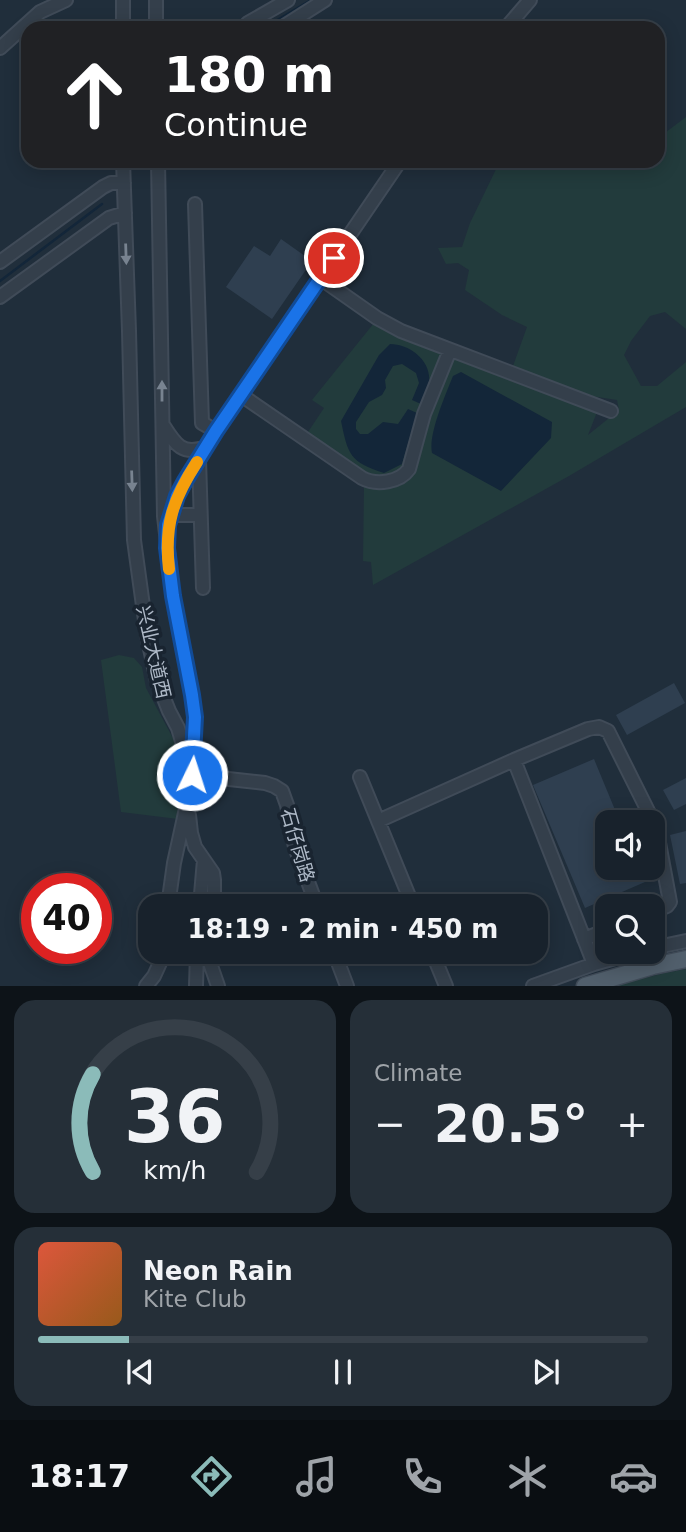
<!DOCTYPE html>
<meta charset="utf-8">
<style>
body{margin:0;font-family:"DejaVu Sans","Noto Sans SC",sans-serif;background:#252f38;color:#f1f3f6;height:100vh;display:flex;flex-direction:column;font-size:26px;white-space:nowrap}
*{box-sizing:border-box;margin:0}
p{font-size:23px;color:#9fa4a9}
.icon{flex:none;width:38px;height:38px;fill:none;stroke:currentColor;stroke-width:2;stroke-linecap:round;stroke-linejoin:round}
.map{position:relative;height:986px;overflow:hidden}
.drawer{display:flex;flex-direction:column;gap:14px;padding:14px;background:#0d1318;flex:1}
.drawer>*{flex:none}
.banner{position:absolute;left:21px;top:21px;width:644px;height:147px;border-radius:21px;box-shadow:0 4px 18px #0003,0 0 0 2px #363f48;background:#202124;color:#fff;overflow:hidden}
.controls{position:absolute;left:595px;top:810px;display:grid;gap:14px}
.controls a{display:grid;place-items:center;width:70px;height:70px;border-radius:14px;background:#18222c;box-shadow:0 4px 18px #0003,0 0 0 2px #363f48;font-size:35px}
.speed{position:absolute;left:21px;top:873px;display:flex;gap:14px;font-size:35px;font-weight:700;text-align:center}
.speed>*{display:grid;place-content:center;width:91px;height:91px;border-radius:50%;background:#18222c;box-shadow:0 4px 18px #0003,0 0 0 2px #363f48;line-height:1}
.speed .limit{border:10px solid #d22;background:#fff;color:#111}
.pin{position:absolute;display:grid;place-items:center;width:60px;height:60px;color:#fff;margin:-30px;border:4px solid #fff;border-radius:50%;box-shadow:0 2px 7px #0007}
.me{position:absolute;width:77px;margin:-38px;rotate:4deg;stroke-linejoin:round;filter:drop-shadow(0 0 5px #0008)}
.turn{display:flex;align-items:center;gap:24px;height:147px;padding:0 28px;font-size:32px}
.turn .icon{width:91px;height:91px;stroke-width:2.5}
.turn b{display:block;font-size:49px;line-height:60px}
.big{font-size:52px;font-weight:600;line-height:1.1}
.drawer .card{flex:1;display:flex;flex-direction:column;justify-content:center;gap:10px;min-width:0;padding:0 24px;border-radius:21px;background:#252f38}
.drawer .dial{align-items:center;gap:0}
.dial svg{height:182px;overflow:visible;fill:none;stroke:#363f48;stroke-width:7;stroke-linecap:round;text-anchor:middle}
.dial text{fill:#f1f3f6;stroke:none}
.song{display:flex;align-items:center;gap:21px}
.cover{width:84px;height:84px;border-radius:10px;background:linear-gradient(135deg,hsl(10 70% 55%),hsl(30 70% 35%))}
.played{height:7px;border-radius:4px;background:linear-gradient(90deg,#8bbbb9 15%,#363f48 15%)}
.keys{display:flex;justify-content:space-around;direction:ltr}
.heat{display:flex;justify-content:space-between;align-items:center;font-size:38px;direction:ltr}
.drawer .tiles{flex:1;display:grid;gap:14px;grid-template-columns:1fr 1fr}
.card:last-child{grid-column:span 2}
.trip{position:absolute;left:138px;top:894px;width:410px;height:70px;border-radius:21px;background:#18222c;box-shadow:0 4px 18px #0003,0 0 0 2px #363f48;font-weight:600;line-height:70px;text-align:center}
.menu{display:flex;height:112px;justify-content:space-around;align-items:center;background:#0a0e12;color:#9fa4a9}
.menu .icon{width:49px;height:49px}
.menu .on{color:#8bbbb9}
.menu b{font-size:32px;color:#f1f3f6}
.map>svg:first-child{display:block}
.green{fill:#223b3c}
.water{fill:#132639}
.lines{fill:none;stroke-linecap:round;stroke-linejoin:round}
.stream{stroke:#132639;stroke-width:2.5}
.building{fill:#2f3f50}
.minor-casing{stroke:#404b58;stroke-width:16}
.major-casing{stroke:#404b58;stroke-width:19}
.minor{stroke:#343f4b;stroke-width:12}
.major{stroke:#515f6c;stroke-width:16}
.oneway{fill:#788390}
.route-casing{stroke:#114b97;stroke-width:18}
.route{stroke:#1a73e8;stroke-width:12}
.slow{stroke:#f59e0b;stroke-width:12}
.labels{text-anchor:middle;stroke-width:7;stroke-linejoin:round;paint-order:stroke}
.street-label{font-size:19px;fill:#afbac8;stroke:#192430}
</style>
<div class="map">
<svg width="686" height="986" viewBox="0 0 686 986">
<rect width="100%" height="100%" fill="#202e3b"/>
<path class="green" d="M686,117V329L665,312L650,316L631,341L624,355L641,386H657L686,362V407L569,476L373,585L371,562L363,561L364,486L300,444L324,408L312,400L374,323L597,412L588,435L619,410L617,400L585,395L513,366L527,327L502,315L465,290L469,270L458,263L446,264L438,248L462,247L470,223L500,161H658V138Z
M119,655L134,658L142,667L146,688L182,755L185,779L178,819L121,812L101,660Z
M686,969V986H612L665,973Z"/>
<path class="water" d="M390,344C410,344 432,361 429,383C428,390 423,398 421,404L412,400L419,383L416,373L402,364L393,366L385,380L386,388L382,395L369,402L356,422V429L360,434H368L383,422L398,424L408,409L417,413L402,464L384,473C350,462 348,455 341,421L379,355Z
M461,372L552,422L551,438L501,491L432,453C428,434 446,394 453,376Z"/>
<g class="lines">
<path class="stream" d="M264,28L311,0
M0,281L102,204"/>
</g>
<path class="building" d="M281,239L312,261L272,319L226,287L254,246L270,256Z
M674,683L685,703L627,735L616,715Z
M594,759L620,822H607V868H639L645,882L585,908L533,785Z
M686,778V804L674,810L663,790Z
M686,831V883L680,884L670,835Z"/>
<g class="lines">
<defs>
<path id="minor" d="M123,0V28
M156,0V28
M243,28L248,23L288,0
M281,28L325,0
M506,28L530,0
M0,48L40,12L66,0
M123,161L129,331L134,540L147,635L157,681L169,711L178,728L190,768
M158,161L164,516L173,596L192,695L195,717L190,790L174,863L168,906
M195,204L202,423L216,431
M0,262L103,187L111,183H124
M320,278L377,318L401,331L611,411
M0,297L109,218L125,213
M241,395L362,478C377,486 400,482 409,469L424,414L450,350
M163,425C175,444 182,456 206,447
M199,459L203,588
M172,515H200
M168,526L177,496L216,431L400,161
M514,760L594,964
M192,775L265,783L274,786L282,791L287,805L295,847L317,906
M360,777L413,906
M189,815L191,833L195,847L213,873L214,880V906
M378,821L514,760L588,729L599,727L608,731L653,821L657,832L670,902L667,906L653,912
M200,906L204,860
M584,939L607,930
M653,948L686,941
M210,952L209,960L218,986
M334,952L347,986
M432,952L446,986
M146,986L154,976L165,952
M196,986L197,952
M533,986L594,964L637,952"/>
<path id="major" d="M585,986L653,966L686,959"/>
</defs>
<use href="#minor" class="minor-casing"/>
<use href="#major" class="major-casing"/>
<use href="#minor" class="minor"/>
<use href="#major" class="major"/>
</g>
<defs><path id="oneway-solid" d="M-6-.8H1V-3.2L6.5 0L1 3.2V.8H-6Z" transform="scale(1.75)"/></defs>
<g class="oneway">
<use href="#oneway-solid" transform="translate(126 254) rotate(88)"/>
<use href="#oneway-solid" transform="translate(162 391) rotate(-90)"/>
<use href="#oneway-solid" transform="translate(132 481) rotate(88)"/>
</g>
<g class="lines">
<defs>
<path id="route" d="M192,775L195,717L192,695L173,596L167,548L168,525L177,496L185,481L216,431L334,258"/>
</defs>
<use href="#route" class="route-casing"/>
<use href="#route" class="route"/>
<path class="slow" d="M169,569C164,525 173,499 197,462"/>
</g>
<g class="labels">
<g class="street-label">
<text transform="translate(154 652) rotate(77)" y="7">兴业大道西</text>
<text transform="translate(298 845) rotate(74)" y="7">石仔岗路</text>
</g>
</g>
</svg>
<div class="controls">
<a><svg class="icon" aria-label="sound" viewBox="0 0 24 24"><path d="M4 9h4l5-4v14l-5-4H4zM17 9q2 3 0 6"/></svg></a>
<a><svg class="icon" aria-label="search" viewBox="0 0 24 24"><circle cx="10" cy="10" r="6"/><path d="M15 15l6 6"/></svg></a>
</div>
<div class="speed"><div class="limit">40</div></div>
<div class="pin" style="left:334px;top:258px;background:#d93025"><svg class="icon" aria-label="arrive" viewBox="0 0 24 24"><path d="M6 21V4h12l-3 4 3 4H6"/></svg></div>
<svg class="me" style="left:192px;top:775px" viewBox="-20 -20 40 40"><circle r="17" fill="#1a73e8" stroke="#fff" stroke-width="3"/><path d="M0-11L8 9 0 5-8 9z" fill="#fff"/></svg>
<div class="trip">18:19 · 2 min · 450 m</div>
<div class="banner">
<div class="turn"><svg class="icon" aria-label="ahead" viewBox="0 0 24 24"><path d="M12 20V5M6 11l6-6 6 6"/></svg><div><b>180 m</b>Continue</div></div>
</div>
</div>
<section class="drawer">
<div class="tiles">
<div class="card dial"><svg viewBox="0 0 100 80">
<path d="M14 69A42 42 0 1 1 86 69"/>
<path d="M14 69A42 42 0 0 1 14 26" stroke="#8bbbb9"/>
<text x="50" y="56" font-size="32" font-weight="700">36</text>
<text x="50" y="72" font-size="11">km/h</text>
</svg></div>
<div class="card"><p>Climate</p>
<div class="heat"><a>−</a><b class="big">20.5°</b><a>+</a></div>
</div>
<div class="card">
<div class="song"><i class="cover"></i><div><b>Neon Rain</b><p>Kite Club</p></div></div>
<div class="played"></div>
<div class="keys"><svg class="icon" aria-label="previous" viewBox="0 0 24 24"><path d="M18 5L8 12l10 7zM5 5v14"/></svg><svg class="icon" aria-label="pause" viewBox="0 0 24 24"><path d="M8 5v14M16 5v14"/></svg><svg class="icon" aria-label="next" viewBox="0 0 24 24"><path d="M6 5l10 7-10 7zM19 5v14"/></svg></div>
</div>
</div>
</section>
<nav class="menu">
<b>18:17</b>
<svg class="icon on" aria-label="directions" viewBox="0 0 24 24"><path d="M12 3l9 9-9 9-9-9zM9 14v-3h6M13 9l2 2-2 2"/></svg>
<svg class="icon" aria-label="music" viewBox="0 0 24 24"><path d="M9 18V5l10-2v13"/><circle cx="6" cy="18" r="3"/><circle cx="16" cy="16" r="3"/></svg>
<svg class="icon" aria-label="phone" viewBox="0 0 24 24"><path d="M5 4h4l2 5-3 2q2 4 5 5l2-3 5 2v4C11 20 4 13 5 4z"/></svg>
<svg class="icon" aria-label="climate" viewBox="0 0 24 24"><path d="M12 3v18M4 7l16 10M4 17L20 7"/></svg>
<svg class="icon" aria-label="car" viewBox="0 0 24 24"><path d="M5 17H2v-5l4-1 3-4h7l3 4 3 1v5h-3M9 17h6M6 11h13"/><circle cx="7" cy="17" r="2"/><circle cx="17" cy="17" r="2"/></svg>
</nav>
